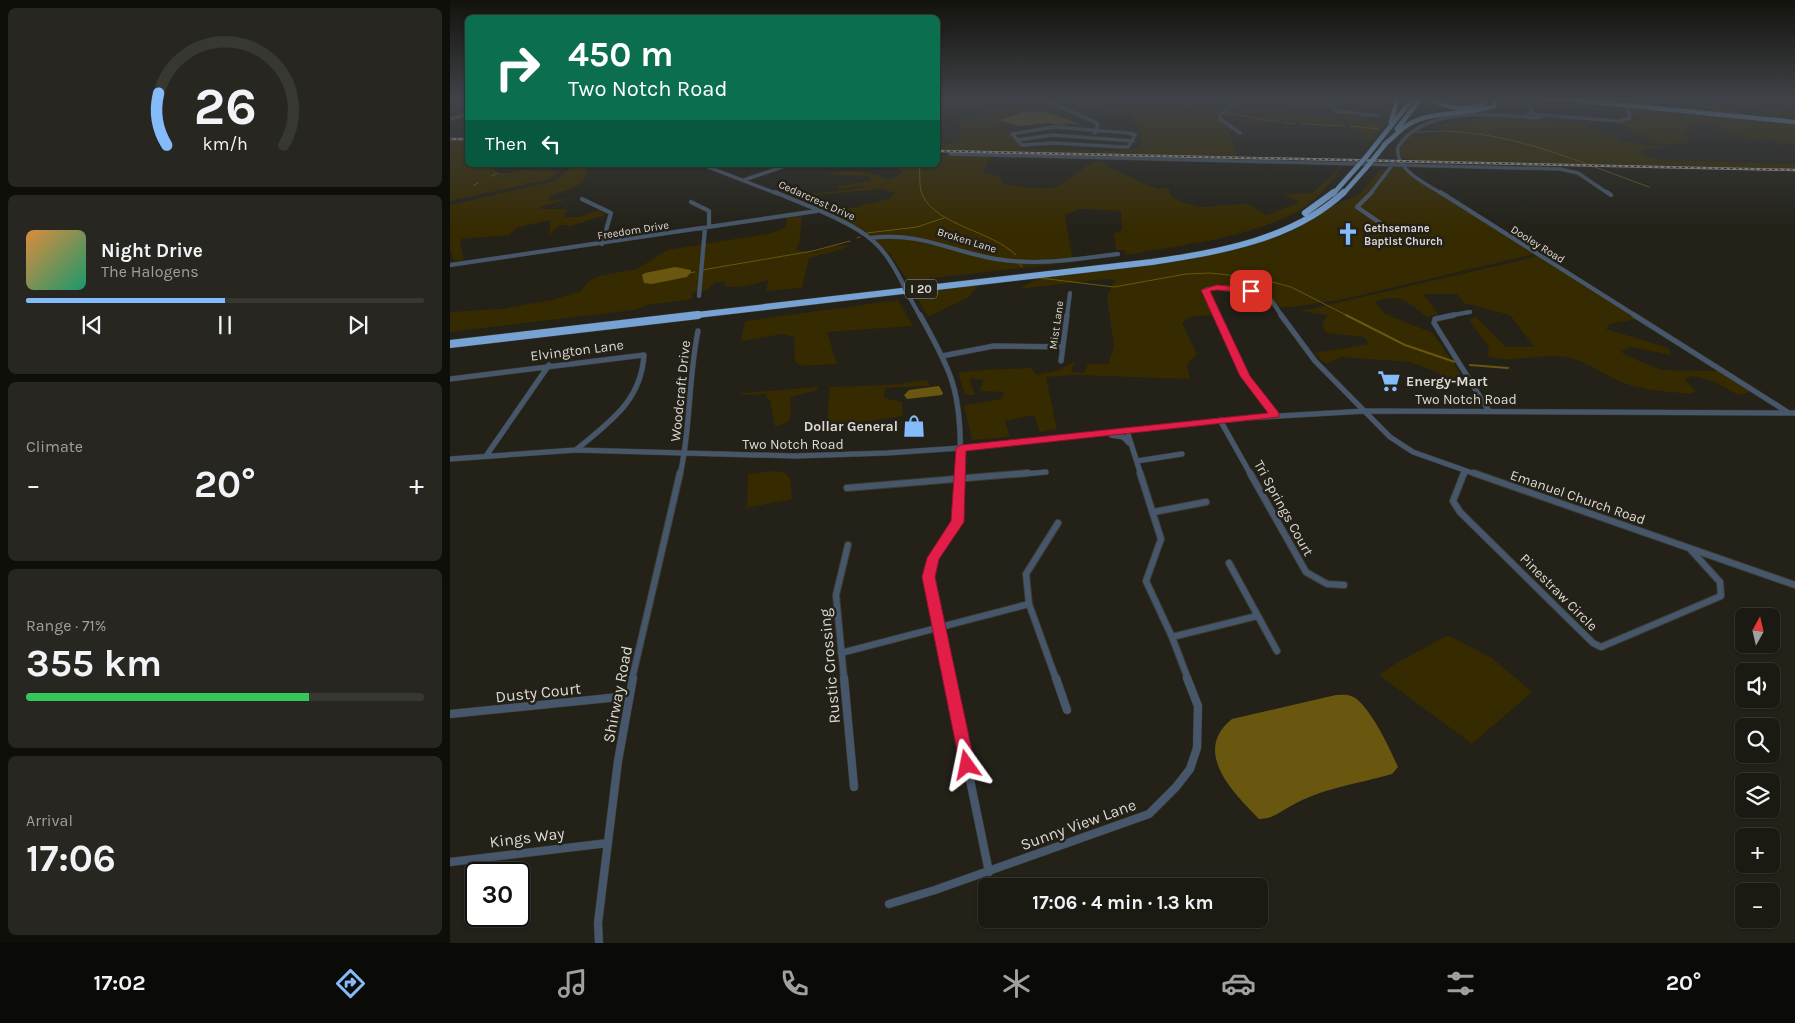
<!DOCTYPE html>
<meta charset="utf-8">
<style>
body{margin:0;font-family:Karla,sans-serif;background:#272620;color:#f1f3f6;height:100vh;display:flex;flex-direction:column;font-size:19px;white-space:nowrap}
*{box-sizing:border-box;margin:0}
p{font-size:16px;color:#9fa09f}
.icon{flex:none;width:28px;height:28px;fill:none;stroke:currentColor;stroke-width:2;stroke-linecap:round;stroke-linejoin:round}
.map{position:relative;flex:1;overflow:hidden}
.drawer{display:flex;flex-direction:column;gap:8px;padding:8px;background:#0e0e0a;width:450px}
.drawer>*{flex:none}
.hud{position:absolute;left:15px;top:15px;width:475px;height:152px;border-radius:8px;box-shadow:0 1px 4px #0004,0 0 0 1px #383832;background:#0b6e4f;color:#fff;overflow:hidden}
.needle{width:32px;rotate:8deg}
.tools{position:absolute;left:1285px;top:608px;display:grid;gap:10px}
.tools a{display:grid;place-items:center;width:45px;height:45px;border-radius:8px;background:#1a1912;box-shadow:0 1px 4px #0004,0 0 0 1px #383832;font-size:25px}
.speed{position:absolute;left:15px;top:862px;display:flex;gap:10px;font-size:25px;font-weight:700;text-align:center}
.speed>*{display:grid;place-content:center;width:65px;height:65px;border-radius:50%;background:#1a1912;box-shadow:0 1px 4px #0004,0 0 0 1px #383832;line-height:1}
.speed .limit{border:2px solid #111;border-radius:8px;background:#fff;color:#111}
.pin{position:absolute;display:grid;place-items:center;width:42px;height:42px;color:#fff;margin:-21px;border-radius:10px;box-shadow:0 2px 8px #0006}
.me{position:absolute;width:55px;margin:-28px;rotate:348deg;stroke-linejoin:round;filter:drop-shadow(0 0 4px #0008)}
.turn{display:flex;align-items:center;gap:18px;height:105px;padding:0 20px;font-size:22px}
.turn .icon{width:65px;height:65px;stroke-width:2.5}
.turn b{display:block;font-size:35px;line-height:42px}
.then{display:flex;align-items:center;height:48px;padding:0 20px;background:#0003;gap:10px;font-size:19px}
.big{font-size:38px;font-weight:700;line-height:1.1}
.drawer .tile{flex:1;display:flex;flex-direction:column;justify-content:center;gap:8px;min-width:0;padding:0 18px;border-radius:8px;background:#272620}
.drawer .dial{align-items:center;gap:0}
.dial svg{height:130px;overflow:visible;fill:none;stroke:#383832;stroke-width:7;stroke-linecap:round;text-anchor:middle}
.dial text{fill:#f1f3f6;stroke:none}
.song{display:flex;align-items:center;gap:15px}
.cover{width:60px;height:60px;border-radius:8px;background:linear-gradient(135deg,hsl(30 70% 55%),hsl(160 70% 35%))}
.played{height:5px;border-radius:2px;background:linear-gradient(90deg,#84bcfb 50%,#383832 50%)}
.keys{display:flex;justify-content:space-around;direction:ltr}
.heat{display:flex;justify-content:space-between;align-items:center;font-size:28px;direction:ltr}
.charge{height:8px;border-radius:4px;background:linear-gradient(90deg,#34c759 71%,#383832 0)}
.trip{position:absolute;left:528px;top:878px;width:290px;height:50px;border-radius:8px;background:#1a1912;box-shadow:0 1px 4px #0004,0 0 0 1px #383832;font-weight:700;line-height:50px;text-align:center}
.tab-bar{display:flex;height:80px;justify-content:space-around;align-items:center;background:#0a0a07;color:#9fa09f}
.tab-bar .icon{width:35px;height:35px}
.tab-bar .current{color:#84bcfb}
.tab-bar b{font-size:22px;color:#f1f3f6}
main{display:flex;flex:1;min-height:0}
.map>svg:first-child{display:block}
.green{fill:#362a00}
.water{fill:#695710}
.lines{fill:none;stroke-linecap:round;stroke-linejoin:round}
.stream-far1{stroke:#695710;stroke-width:1}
.stream{stroke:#695710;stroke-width:2}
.minor-far4-casing{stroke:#3d3b32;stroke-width:4}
.minor-far3-casing{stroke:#3d3b32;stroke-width:4.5}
.minor-far2-casing{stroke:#3d3b32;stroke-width:6}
.minor-far1-casing{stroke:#3d3b32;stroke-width:8}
.minor-casing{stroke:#3d3b32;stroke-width:9}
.highway-far2-casing{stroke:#3d3b32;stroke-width:5}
.highway-far1-casing{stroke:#3d3b32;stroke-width:7}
.highway-casing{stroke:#3d3b32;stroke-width:9}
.minor-far4{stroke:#46576b;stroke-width:3}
.minor-far3{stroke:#46576b;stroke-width:4}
.minor-far2{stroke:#46576b;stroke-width:5}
.minor-far1{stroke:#46576b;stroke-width:6}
.minor{stroke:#46576b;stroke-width:8}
.highway-far2{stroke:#77a2d4;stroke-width:4.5}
.highway-far1{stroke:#77a2d4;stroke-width:6}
.highway{stroke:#77a2d4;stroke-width:8}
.rail-casing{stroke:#acaaa3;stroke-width:2.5}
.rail{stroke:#232118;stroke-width:1;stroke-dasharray:3;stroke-linecap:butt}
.minor-bridge-casing{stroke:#3d3b32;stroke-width:4.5;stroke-linecap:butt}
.highway-bridge-casing{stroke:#3d3b32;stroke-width:5;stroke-linecap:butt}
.minor-bridge{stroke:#46576b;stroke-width:4}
.highway-bridge{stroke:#77a2d4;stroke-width:4.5}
.route{fill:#e11d48;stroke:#92132f}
.labels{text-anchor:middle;stroke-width:5;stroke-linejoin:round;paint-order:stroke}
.far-street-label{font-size:11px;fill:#dcdad4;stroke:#232118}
.far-poi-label{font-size:11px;font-weight:bold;fill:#dcdad4;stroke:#232118;text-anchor:start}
.shield{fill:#232118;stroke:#a4a29c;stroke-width:1}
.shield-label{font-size:12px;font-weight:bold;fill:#dcdad4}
.street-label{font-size:14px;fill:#dcdad4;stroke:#232118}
.poi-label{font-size:14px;font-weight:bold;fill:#dcdad4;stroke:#232118;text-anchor:start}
.near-street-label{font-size:16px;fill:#dcdad4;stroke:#232118}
</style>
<main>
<section class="drawer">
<div class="tile dial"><svg viewBox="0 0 100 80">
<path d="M14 69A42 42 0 1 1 86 69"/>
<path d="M14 69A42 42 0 0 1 9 37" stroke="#84bcfb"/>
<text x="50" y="56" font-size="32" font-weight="700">26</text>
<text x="50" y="72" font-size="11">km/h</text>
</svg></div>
<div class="tile">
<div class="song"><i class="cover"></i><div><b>Night Drive</b><p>The Halogens</p></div></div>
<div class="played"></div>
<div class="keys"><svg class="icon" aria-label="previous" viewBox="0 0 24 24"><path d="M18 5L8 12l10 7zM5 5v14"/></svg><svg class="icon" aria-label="pause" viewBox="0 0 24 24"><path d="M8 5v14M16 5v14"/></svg><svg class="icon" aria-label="next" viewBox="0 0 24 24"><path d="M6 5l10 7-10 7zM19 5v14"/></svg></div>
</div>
<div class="tile"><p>Climate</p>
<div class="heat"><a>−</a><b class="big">20°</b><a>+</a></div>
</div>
<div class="tile"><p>Range · 71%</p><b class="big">355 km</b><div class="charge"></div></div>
<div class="tile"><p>Arrival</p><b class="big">17:06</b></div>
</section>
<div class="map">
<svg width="1345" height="943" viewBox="0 0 1345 943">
<rect width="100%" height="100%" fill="#232118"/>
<path class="green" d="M546,98H591L600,103L591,106V109L547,118L572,149L640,150L643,154L488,150V141C498,143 503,148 511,139L509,123L505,119L537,116L530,102L546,100Z
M636,98L774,99L782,105L771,113V121L776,126L788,158L647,155L646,151L684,150L691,147V133L680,112H659L650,102Z
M1050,98H1074L1076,103L1069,108L1044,111V108L1051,103Z
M1212,98H1258L1294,108L1283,109L1290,113L1260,112Z
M1263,98H1301L1304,100H1284L1305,105L1320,106L1319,109L1333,113H1345V117L1322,116L1282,101Z
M783,105L885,117L893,121L895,126L879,127L831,120L801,126L787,121L799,119L781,108Z
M1188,109L1345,124V145L1309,138L1311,142L1272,129L1243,123L1240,126L1244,129L1231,130L1238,138L1237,142C1224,145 1211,145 1199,141L1198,138L1169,124L1188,118Z
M894,113L917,115L920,117L919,121L929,124L938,118L941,119L918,141L912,140V136L891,115Z
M1043,116L1136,122L1139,124L1138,129L1167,136L1170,141L1220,148L1197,149L1191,152L1194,156L1211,160L1345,164V169L961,160L948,155V148L959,136C969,135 986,137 994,134L988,127L990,124Z
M0,139L17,140L18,165H45L43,168L47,173H61L72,170L109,171L100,179L0,201Z
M488,155L542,156L532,172L551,177L552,182L557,185C572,186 593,191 607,186C624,179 636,160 654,161L660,168L707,189L718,188L722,197L734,203L750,207L798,204L816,215L846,204L848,201L833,194L862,193L884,174L890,164L892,167C882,181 869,197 855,207C807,237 732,245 677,255L674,250H666L664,234L672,230L671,211L630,209L615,215L623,262L458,281L442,257L423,237L381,213L439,199L444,193L431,189L357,196L358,194L413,188L414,186L389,189L388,186L421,181L419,176L373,174C395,170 417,169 437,180L447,177L453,171L438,165H488Z
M944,164L950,165L953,169L1085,254L894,299L843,307L814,308L796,296L761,289L771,314L740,317L732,323L747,354L737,365L740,379L625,375L596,377L607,429L590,432L584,415L555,421L560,437L522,440L514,405L551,399L554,392L530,391L533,380L519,378L525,395H515L508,373L532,370L581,368L587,375L609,370L625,361L621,372L634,373L638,364H658L664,347L657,296L665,280L656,279L568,289L589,278L725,261L842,229L889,203L909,195L930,170L940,169Z
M123,165H139C136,169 136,177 133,181C126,190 108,191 99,197V201L124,198L93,206L89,209H117L114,217H128L150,210L155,215C148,217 117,228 113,228L119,225H110L99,235L101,220L68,227L59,235L12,239L10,241L14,260L4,261L0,250V205L105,181Z
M352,213L350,241L346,250L364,253L382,246L400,245L390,250L359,258L352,288L316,291L318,280C303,285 290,289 274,286L276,282H265L257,290L242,293V299L197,305L185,310L0,332V312L49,309L102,300L131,291L138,282L149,276L187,269L217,250L322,233L336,227L337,216Z
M1089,256L1188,319L1159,324L1156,329L1219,348L1221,355L1180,347L1171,352L1189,361L1212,370L1269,371L1300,392L1288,395L1263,381L1241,376L1235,380L1246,391L1241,394C1221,392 1199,391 1180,385C1162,380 1140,363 1121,358C1093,351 1064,365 1037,356L1039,347L1019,320L1026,317L1056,347H1084L1060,315L1014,303L1007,294H973L988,314L977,317C958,302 950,292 925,302L935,314L983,333L1016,382L997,383L987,372L960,362L891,357L876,364L864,353L919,344L914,337L876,333L872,325L877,315L851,311Z
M528,285L519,297L478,317L465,293Z
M448,300L463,326L377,332L387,364L351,366L345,361L344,337L332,334L291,341L295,321Z
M478,380L480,386L435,388L434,398L452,402L453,416L379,427C376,413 380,401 379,387L438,385Z
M367,387L368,390L340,397L341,415L338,422L325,427L320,400L315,397L317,394L291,395L292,393Z
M324,471L333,472L340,478L342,499L297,508L298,474Z
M996,636L1001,637L1042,658L1082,692L1022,744L929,675L945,664Z"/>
<path class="water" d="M593,111L630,124L610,123L617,125L615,126L598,123L568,126L548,120L574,112Z
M225,267L241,270V272L237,277L202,284L194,283L192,275L195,273Z
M489,386L493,393L492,395L457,399L454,395L459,390Z
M886,695C890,695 897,694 901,696C918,701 941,751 948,767L942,774C908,784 872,788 841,806C829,812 823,819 809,819C784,793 741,752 782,719Z"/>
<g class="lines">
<path class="stream-far1" d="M689,98L711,99L770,113
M1222,98L1291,114
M490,100L507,102
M524,100L538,98
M500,102L510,111
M523,102L564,103L584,98
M565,104L574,112
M774,113L830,122
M833,122L845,124
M852,124L895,126
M900,126L930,129
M962,133C1020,125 1085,144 1139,165
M469,165C471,175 468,187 473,196C488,226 540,230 566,255
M1142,166L1199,187
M42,176L47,173
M24,185L28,183
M417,233L467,227L494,218
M407,238L410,237
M569,263L572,267
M252,270L363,251L400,241
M239,273L245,272
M590,278L664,287L736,274L760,273L807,278L841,287L898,316"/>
<path class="stream" d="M896,315L955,345L1005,362
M1020,365L1058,368"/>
<defs>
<path id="minor-far4" d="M591,98L645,122L648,125L645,133
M783,98L782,105L770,115V119L790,133
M846,98L873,99
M872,98L887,111L929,116
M1077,98L1083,113
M1091,115L1169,121L1180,118L1176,106
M0,119L18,114
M604,127L679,133L685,135L678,147H673L603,143L572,145L562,134Z
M567,140L603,135L683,141
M500,154L1110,169L1128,173L1159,194
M253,165L328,194
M294,180L338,165
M920,194L943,164
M992,194C977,184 944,170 948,147C974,106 1045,114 1086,118L1092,117L1083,113L1076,115L1078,117"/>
<path id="minor-far3" d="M325,192C354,205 399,220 422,240C435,251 443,265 451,280
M922,192L907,207L933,225L931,232
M990,192L1186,316
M1157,192L1161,195
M132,199L161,213L152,244
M241,202L259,211V227
M420,238C473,232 498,251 546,259C587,266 628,259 668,254
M0,265L367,211
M249,296L255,228
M460,298L470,316
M617,316L620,293
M767,316L755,290C769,285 805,288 818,297C823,301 828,311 832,316
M997,316L1020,312"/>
<path id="minor-far2" d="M470,315C481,335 493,356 501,378C511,407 511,444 510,475
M766,315L795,377L825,415
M831,315L865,361L940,437L963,452L1028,475
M1004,315L985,319L984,323L1039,411
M1184,315L1339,413
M492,356L544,346L613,347
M611,361L617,315
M0,379L194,355C191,402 159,422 126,450
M770,420L801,475
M677,431L691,475
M661,435L673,437L679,443
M36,456L99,365
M0,459L126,450L344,456L437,453L511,448L796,418L916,411L1345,413
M687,461L732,454
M230,475C241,428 238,379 248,331
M563,475L596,472
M1014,475L1015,471"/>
<path id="minor-far1" d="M690,473L711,539L696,581L722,637L738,679
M800,473L856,572L877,584L894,585
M1014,473L1003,501L1010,512L1143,643L1151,647L1271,596L1270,582L1240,549
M1024,473L1345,585
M397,488L578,473
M704,512L756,502
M779,563L827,651
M722,637L807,616
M391,653L579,604
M182,679L230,473
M394,679L386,595L398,545
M499,679L478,577L483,558L508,522L510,473
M606,679L579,604L576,574L608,523"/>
<path id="minor" d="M394,678L404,787
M499,678L539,872
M606,678L617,710
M0,714L179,696
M0,862L158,843
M439,904L485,890L699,814L726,787L740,769L747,748L748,706L737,678
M149,943L148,923L168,761L183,678"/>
<path id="highway-far2" d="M979,98C996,108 1021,114 1037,101L1035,98
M1089,98L1107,100
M1103,98L1345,122
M941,122L948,98
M947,129L971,98
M934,145C943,138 951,128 961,123C986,110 1017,116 1044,106L1047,98
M916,157L963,98
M925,157L937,142
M883,194L907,167
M893,194L916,168"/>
<path id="highway-far1" d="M855,213L884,192
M238,316L702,262C768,252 843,240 894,192"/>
<path id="highway" d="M0,344L248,315"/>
</defs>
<use href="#minor-far4" class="minor-far4-casing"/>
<use href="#minor-far3" class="minor-far3-casing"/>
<use href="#minor-far2" class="minor-far2-casing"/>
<use href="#minor-far1" class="minor-far1-casing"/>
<use href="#minor" class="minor-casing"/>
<use href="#highway-far2" class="highway-far2-casing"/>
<use href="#highway-far1" class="highway-far1-casing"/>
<use href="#highway" class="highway-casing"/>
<use href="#minor-far4" class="minor-far4"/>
<use href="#minor-far3" class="minor-far3"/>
<use href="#minor-far2" class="minor-far2"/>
<use href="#minor-far1" class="minor-far1"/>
<use href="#minor" class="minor"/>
<use href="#highway-far2" class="highway-far2"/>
<use href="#highway-far1" class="highway-far1"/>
<use href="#highway" class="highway"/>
<defs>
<path id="rail" d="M0,139H18
M488,151L1345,170"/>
</defs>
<use href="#rail" class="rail-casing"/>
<use href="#rail" class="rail"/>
<defs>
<path id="minor-bridge" d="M451,280L460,298"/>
<path id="highway-bridge" d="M907,167L916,157
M916,168L925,157"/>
</defs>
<use href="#minor-bridge" class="minor-bridge-casing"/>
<use href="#highway-bridge" class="highway-bridge-casing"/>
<use href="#minor-bridge" class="minor-bridge"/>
<use href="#highway-bridge" class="highway-bridge"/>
</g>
<linearGradient id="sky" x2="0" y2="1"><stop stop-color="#13120d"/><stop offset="0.43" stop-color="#3f4348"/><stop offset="1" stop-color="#3f4348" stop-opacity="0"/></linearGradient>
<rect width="1345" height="230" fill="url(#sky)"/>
<path class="route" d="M767,285L801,288L805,291L801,293L767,290L760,291L800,376L829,413V417L516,451L514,522L489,559L485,577L525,765L523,770L517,773L511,770L472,577L477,558L501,521L506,448L511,445L818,413L790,376L751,290Z"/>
<defs>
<symbol id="church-bare" viewBox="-9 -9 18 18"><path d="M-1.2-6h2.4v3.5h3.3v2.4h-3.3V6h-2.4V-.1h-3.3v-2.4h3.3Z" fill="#84bcfb" stroke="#232118" stroke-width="2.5" paint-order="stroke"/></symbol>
<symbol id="supermarket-bare" viewBox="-9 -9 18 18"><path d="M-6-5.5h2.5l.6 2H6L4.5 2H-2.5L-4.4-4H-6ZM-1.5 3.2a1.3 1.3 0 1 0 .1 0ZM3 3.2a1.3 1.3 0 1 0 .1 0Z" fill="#84bcfb" stroke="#232118" stroke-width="2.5" paint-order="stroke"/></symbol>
<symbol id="shop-bare" viewBox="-9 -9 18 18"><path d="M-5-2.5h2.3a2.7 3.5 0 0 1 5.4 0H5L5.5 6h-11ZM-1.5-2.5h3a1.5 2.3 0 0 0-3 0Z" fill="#84bcfb" stroke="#232118" stroke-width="2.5" paint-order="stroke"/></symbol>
</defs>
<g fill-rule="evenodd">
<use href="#church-bare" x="882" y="218" width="32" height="32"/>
<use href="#supermarket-bare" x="923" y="365" width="32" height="32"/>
<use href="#shop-bare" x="448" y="410" width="32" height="32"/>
</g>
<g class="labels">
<g class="far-street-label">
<text transform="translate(367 200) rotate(24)" y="4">Cedarcrest Drive</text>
<text transform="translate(183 230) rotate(-9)" y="4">Freedom Drive</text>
<text transform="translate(517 240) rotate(17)" y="4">Broken Lane</text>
<text transform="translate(1088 244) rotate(32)" y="4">Dooley Road</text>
<text transform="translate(606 325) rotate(-82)" y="4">Mist Lane</text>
</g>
<g class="far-poi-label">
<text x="914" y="232">Gethsemane<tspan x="914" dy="13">Baptist Church</tspan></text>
</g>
<rect class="shield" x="455" y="279.5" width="32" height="19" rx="4"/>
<g class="shield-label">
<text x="471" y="293">I 20</text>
</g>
<g class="street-label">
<text transform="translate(127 350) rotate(-7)" y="5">Elvington Lane</text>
<text transform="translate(230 391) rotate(-84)" y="5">Woodcraft Drive</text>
<text x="1016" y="404">Two Notch Road</text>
<text x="343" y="449">Two Notch Road</text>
<text transform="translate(1128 497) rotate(19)" y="5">Emanuel Church Road</text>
<text transform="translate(834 508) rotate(61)" y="5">Tri Springs Court</text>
<text transform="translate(1109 592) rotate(45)" y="5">Pinestraw Circle</text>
</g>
<g class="poi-label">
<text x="956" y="386">Energy-Mart</text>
<text x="448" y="431" text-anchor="end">Dollar General</text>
</g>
<g class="near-street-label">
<text transform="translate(379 666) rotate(-95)" y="6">Rustic Crossing</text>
<text transform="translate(88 692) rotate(-6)" y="6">Dusty Court</text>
<text transform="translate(167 694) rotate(-79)" y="6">Shirway Road</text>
<text transform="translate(628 824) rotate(-20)" y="6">Sunny View Lane</text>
<text transform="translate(77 837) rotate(-7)" y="6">Kings Way</text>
</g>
</g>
</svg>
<div class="tools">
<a><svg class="needle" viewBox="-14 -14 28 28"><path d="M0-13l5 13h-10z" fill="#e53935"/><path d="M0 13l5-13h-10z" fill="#9fa09f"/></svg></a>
<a><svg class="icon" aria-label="sound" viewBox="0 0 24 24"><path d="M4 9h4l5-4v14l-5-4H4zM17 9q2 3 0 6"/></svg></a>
<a><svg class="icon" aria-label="search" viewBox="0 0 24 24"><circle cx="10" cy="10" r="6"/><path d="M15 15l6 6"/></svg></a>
<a><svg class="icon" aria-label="layers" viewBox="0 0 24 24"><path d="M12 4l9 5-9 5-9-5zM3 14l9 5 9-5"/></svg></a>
<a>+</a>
<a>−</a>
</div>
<div class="speed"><div class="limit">30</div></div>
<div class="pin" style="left:801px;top:291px;background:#d93025"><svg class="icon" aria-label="arrive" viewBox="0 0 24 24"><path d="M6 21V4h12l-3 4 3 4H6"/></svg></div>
<svg class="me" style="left:517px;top:765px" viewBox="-20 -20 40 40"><path d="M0-17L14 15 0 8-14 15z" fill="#e11d48" stroke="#fff" stroke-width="4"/></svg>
<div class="trip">17:06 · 4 min · 1.3 km</div>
<div class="hud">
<div class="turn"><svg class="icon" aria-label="right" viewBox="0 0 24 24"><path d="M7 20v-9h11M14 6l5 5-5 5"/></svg><div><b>450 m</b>Two Notch Road</div></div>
<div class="then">Then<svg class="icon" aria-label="left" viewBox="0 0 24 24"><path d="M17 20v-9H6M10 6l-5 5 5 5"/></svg></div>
</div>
</div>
</main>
<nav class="tab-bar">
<b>17:02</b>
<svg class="icon current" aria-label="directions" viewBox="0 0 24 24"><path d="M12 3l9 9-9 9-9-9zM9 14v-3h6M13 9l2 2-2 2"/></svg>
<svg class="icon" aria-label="music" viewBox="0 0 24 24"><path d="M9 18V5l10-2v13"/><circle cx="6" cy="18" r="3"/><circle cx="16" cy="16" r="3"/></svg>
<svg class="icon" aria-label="phone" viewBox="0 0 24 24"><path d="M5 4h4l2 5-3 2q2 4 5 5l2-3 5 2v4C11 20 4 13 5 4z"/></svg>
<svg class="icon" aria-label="climate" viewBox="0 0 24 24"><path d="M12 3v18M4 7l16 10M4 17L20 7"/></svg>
<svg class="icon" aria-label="car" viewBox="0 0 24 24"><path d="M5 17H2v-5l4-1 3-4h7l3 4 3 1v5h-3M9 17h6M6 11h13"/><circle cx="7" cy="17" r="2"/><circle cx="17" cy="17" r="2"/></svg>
<svg class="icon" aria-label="filters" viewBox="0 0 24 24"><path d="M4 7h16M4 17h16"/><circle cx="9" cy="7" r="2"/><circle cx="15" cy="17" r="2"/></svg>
<b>20°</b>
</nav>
